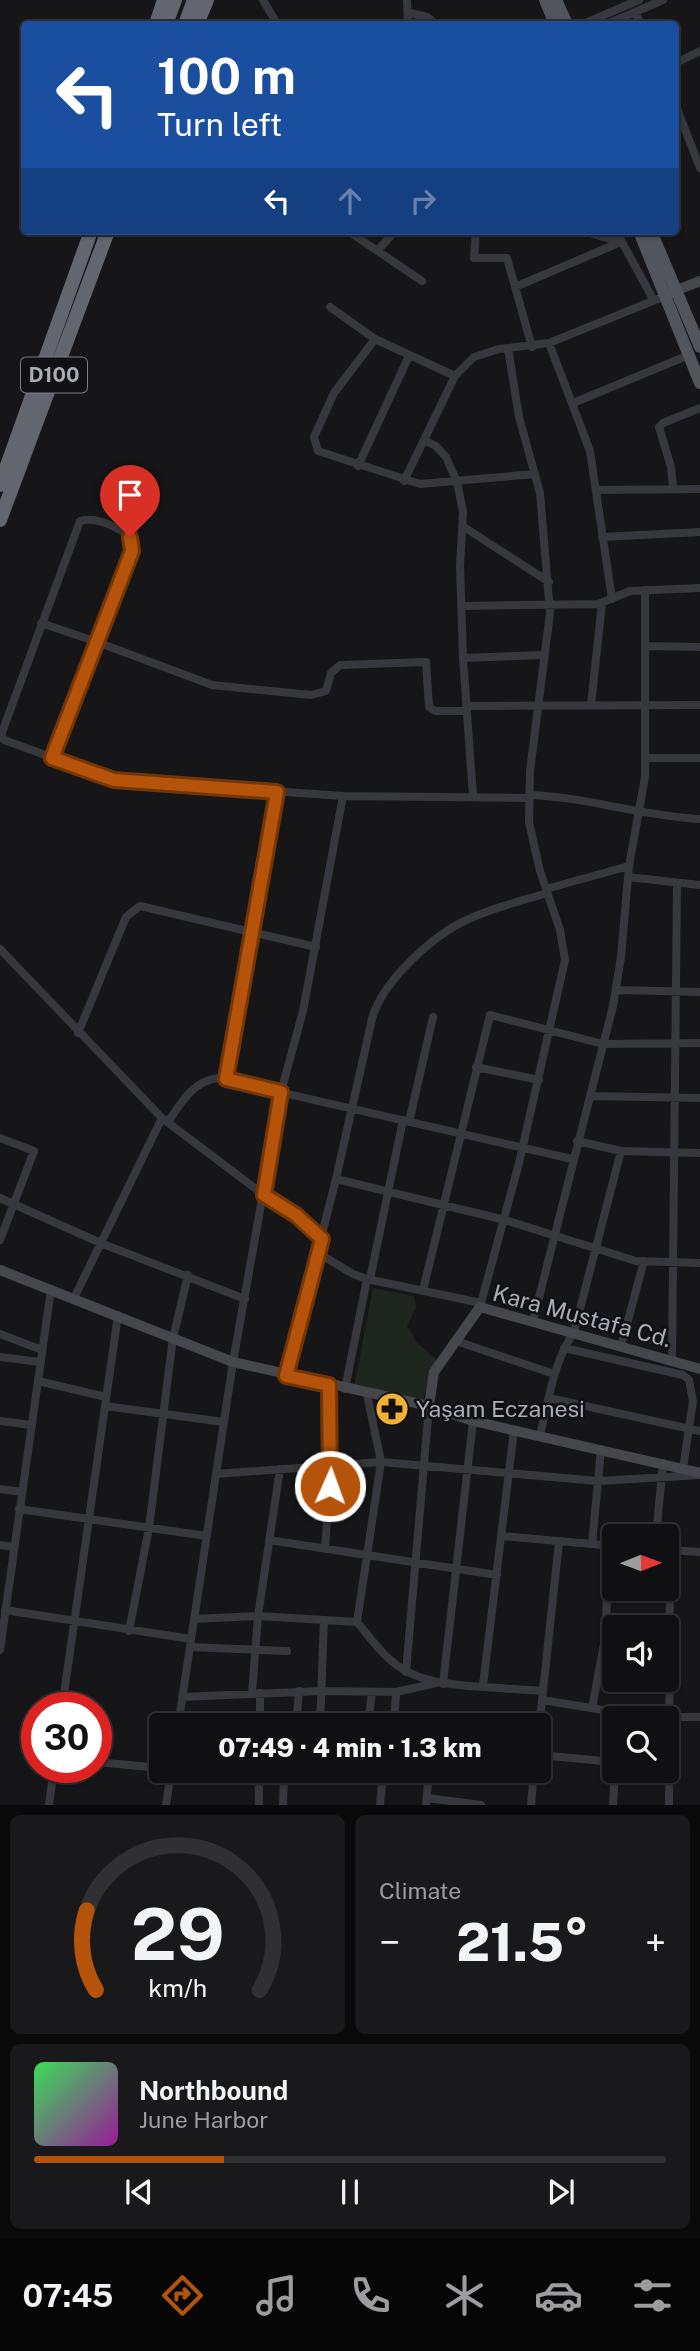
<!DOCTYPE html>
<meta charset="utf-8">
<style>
body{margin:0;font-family:"Public Sans",sans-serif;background:#19191b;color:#f1f3f6;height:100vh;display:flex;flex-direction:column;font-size:26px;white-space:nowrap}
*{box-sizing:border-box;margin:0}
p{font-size:23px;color:#9c9d9f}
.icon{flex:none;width:38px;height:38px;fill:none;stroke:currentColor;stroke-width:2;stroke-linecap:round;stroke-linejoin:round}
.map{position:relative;height:1805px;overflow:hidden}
.details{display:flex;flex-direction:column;gap:10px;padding:10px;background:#09090a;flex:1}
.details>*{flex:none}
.top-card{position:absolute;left:21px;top:21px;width:658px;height:214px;border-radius:7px;box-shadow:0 2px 5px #0004,0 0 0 2px #303032;background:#1a4fa0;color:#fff;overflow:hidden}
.needle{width:46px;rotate:89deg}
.controls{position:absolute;left:602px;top:1524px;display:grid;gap:14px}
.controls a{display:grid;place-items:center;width:77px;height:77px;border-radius:7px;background:#101012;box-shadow:0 2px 5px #0004,0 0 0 2px #303032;font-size:35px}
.speed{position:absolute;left:21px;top:1692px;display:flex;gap:14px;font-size:35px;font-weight:700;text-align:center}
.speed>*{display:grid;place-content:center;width:91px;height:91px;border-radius:50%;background:#101012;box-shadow:0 2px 5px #0004,0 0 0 2px #303032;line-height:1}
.speed .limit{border:10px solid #d22;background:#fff;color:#111}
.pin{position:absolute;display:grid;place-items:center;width:60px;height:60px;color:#fff;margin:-72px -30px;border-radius:50% 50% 50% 0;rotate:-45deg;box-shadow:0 0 7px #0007}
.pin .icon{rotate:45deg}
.me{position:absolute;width:77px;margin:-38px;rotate:2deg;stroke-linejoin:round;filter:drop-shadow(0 0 5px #0008)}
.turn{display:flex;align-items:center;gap:24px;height:147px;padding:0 21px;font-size:32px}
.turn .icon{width:91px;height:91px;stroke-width:2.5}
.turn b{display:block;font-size:49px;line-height:60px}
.lanes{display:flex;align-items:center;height:66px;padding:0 21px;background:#0003;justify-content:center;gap:35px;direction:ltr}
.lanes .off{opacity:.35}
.big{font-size:52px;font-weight:800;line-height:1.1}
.details .card{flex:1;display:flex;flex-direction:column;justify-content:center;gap:10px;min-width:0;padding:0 24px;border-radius:10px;background:#19191b}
.details .dial{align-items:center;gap:0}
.dial svg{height:182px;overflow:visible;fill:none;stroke:#303032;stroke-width:7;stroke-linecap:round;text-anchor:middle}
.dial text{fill:#f1f3f6;stroke:none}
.song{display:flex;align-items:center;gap:21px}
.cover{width:84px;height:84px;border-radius:10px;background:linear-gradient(135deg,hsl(130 70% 55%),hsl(300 70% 35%))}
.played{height:7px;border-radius:4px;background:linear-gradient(90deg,#b45309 30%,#303032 30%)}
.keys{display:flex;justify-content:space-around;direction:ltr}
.heat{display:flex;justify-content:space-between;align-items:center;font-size:38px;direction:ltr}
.details .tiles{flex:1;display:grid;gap:10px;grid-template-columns:1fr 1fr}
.card:last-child{grid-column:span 2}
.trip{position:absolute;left:149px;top:1713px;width:402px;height:70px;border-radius:7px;background:#101012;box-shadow:0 2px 5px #0004,0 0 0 2px #303032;font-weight:800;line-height:70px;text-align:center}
.menu{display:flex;height:112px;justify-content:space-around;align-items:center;background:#060607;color:#9c9d9f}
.menu .icon{width:49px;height:49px}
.menu .on{color:#b45309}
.menu b{font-size:32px;color:#f1f3f6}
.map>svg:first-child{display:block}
.green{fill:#1e261f}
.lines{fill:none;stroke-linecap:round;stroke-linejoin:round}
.street{stroke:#37383d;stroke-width:8}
.secondary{stroke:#45474d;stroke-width:10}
.primary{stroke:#53555c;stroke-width:12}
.highway{stroke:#63666e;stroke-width:14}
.route-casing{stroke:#753606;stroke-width:18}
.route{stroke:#b45309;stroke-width:12}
.labels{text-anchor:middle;stroke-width:5;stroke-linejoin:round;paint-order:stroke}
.shield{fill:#111113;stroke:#7b7e86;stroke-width:2}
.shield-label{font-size:21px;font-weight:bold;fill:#a8adb8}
.street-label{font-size:23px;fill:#a8adb8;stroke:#111113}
.poi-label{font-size:23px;fill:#a8adb8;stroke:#111113;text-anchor:start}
</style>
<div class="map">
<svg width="700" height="1805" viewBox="0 0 700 1805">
<rect width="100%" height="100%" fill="#161618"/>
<path class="green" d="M373,1288L414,1296L416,1307L407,1326L417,1343L437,1360L422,1402L354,1388Z"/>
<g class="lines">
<path class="street" d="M263,0L277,24
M407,0L408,24
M635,12L641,24
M410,13L427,17L436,24
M583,24L639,0
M607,24L663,0
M676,63L700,51
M676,106L700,168
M348,231L422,281
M476,231L474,258H507L532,347
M582,231L621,242
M616,231L653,299
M378,250L395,231
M515,287L621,242
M330,307L375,339L455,376
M375,339L334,393L314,437L318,451L420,484L535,474
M549,343L590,451L612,599
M573,403L689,355
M424,440L436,446L446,457L457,482L463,512L460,566L463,658L473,796
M358,466L409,356
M404,481L455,376L474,357L499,349L549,343L665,296
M673,488L671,467L659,427L663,423L700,408
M596,490L700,489
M464,527L549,582
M602,537L700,532
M463,606L598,604L630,591L700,588
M41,623L97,642L52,758
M645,646L700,647
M463,658L544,655
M591,705L602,603
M466,706L700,705
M466,711H435L429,707L426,662L340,665L331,673L326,691L311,695L212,685L97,642L133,545C128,529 96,516 80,521L1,735L4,740L114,780L343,796L529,798
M645,758H700
M529,795C588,797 641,816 700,819
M628,877L700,885
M546,889L629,866
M0,949L162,1118L264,1195L296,1215L322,1239
M616,990L700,992
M78,1033L126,917L140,906L316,947
M476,1067L539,1080
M226,1079L277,792
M591,1096L700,1098
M168,1122C181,1103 193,1081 218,1078L572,1159
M409,1122L433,1017
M0,1138L34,1151L0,1240
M577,1141L621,1151L700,1153
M336,1179L505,1220L636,1261L700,1263
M0,1198L103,1244L245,1299
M318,1253L353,1274L367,1279L481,1303
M370,1279L403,1120
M423,1290L490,1015L603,1044L700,1043
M74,1298L162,1118
M480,1307L519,1163L565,960L560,930L540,871L529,822L530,771L550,613L540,493L519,417L508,348
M533,1321L613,1006L621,957L629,866L645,777V590
M0,1334L42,1350
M456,1341L554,1374
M621,1346L644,1261
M564,1348L683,1375L689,1380L693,1401L683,1469
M0,1357L40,1362
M672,1362L677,885
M286,1376L336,1179L372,1019C382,981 435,933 471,918C495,907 522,901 547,893
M38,1381L106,1397
M345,1389L367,1279
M549,1398L700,1431
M105,1406L224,1422
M0,1421L31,1425
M540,1435C549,1399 553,1363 574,1332L621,1151
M216,1474L381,1462L598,1481L700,1475
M0,1489L22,1492
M19,1509L207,1536
M502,1536L614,1546
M656,1536L663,1463
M269,1540L497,1575
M592,1544L601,1449
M0,1545L14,1547
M325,1549L331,1465L329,1385
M667,1550L700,1552
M5,1610L191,1639
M194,1619L258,1616L357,1622C372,1640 387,1662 408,1672C440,1689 504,1687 543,1691
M357,1622L381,1462L367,1394
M129,1631L149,1528L173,1338L188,1275
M190,1647L287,1651
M0,1650L51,1289
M406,1672L429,1406
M443,1684L473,1421
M483,1685L514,1430
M252,1693L258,1616L280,1469
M182,1697L322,1691L396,1692L436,1683
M542,1700L634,1715L700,1717
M62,1708L118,1315
M592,1708L606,1634L608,1546
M178,1726L233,1362L281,1092L303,1011L343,796
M260,1726V1693
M296,1726L299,1691
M320,1726L324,1620
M368,1726L372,1692
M394,1726L396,1692
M539,1728L559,1542
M539,1755L614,1762
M96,1762L161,1768
M369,1771L429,1776
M427,1798L481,1805
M49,1805L54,1768
M166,1805L171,1771
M259,1805V1771
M283,1805L284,1771
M380,1805L383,1772
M426,1805L429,1773
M531,1805L534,1771
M613,1805L615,1771
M669,1805L670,1550"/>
<path class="secondary" d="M670,293L700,281
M0,1270L233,1362L429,1406L473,1421L700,1473
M429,1406L434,1372L480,1307L700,1369"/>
<path class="primary" d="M545,0L555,24
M556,0L567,24
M639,231L700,383
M651,231L700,347"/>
<path class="highway" d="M156,24L164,0
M166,24L175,0
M185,24L194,0
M197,24L207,0
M0,485L91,231
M0,520L108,231"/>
</g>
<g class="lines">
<defs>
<path id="route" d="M130,537L132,551L52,758L114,780L277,792L226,1079L281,1092L264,1195L296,1215L322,1239L286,1376L329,1385L330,1486"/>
</defs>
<use href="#route" class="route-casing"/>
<use href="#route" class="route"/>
</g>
<defs>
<symbol id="pharmacy-disc" viewBox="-11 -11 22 22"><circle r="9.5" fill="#f2b134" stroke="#111113"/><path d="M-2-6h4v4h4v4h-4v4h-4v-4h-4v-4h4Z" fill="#111"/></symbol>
</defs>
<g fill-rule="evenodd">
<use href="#pharmacy-disc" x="373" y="1390" width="38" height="38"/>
</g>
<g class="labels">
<rect class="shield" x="21" y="357.5" width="66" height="35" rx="5"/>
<g class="shield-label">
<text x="54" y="382">D100</text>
</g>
<g class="street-label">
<text transform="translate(582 1316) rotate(15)" y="8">Kara Mustafa Cd.</text>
</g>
<g class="poi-label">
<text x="416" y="1417">Yaşam Eczanesi</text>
</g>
</g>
</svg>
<div class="controls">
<a><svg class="needle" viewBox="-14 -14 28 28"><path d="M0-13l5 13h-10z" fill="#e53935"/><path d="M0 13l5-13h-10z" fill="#9c9d9f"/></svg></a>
<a><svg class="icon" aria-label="sound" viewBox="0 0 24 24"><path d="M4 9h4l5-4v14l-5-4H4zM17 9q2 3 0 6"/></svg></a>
<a><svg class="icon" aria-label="search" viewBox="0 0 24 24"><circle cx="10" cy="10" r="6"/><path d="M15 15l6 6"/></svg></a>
</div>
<div class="speed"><div class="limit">30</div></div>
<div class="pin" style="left:130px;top:537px;background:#d93025"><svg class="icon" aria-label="arrive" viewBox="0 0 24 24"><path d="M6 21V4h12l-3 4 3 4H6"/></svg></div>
<svg class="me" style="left:330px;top:1486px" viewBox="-20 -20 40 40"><circle r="17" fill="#b45309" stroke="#fff" stroke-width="3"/><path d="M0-11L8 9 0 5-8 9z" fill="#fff"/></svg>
<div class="trip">07:49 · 4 min · 1.3 km</div>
<div class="top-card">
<div class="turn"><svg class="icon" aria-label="left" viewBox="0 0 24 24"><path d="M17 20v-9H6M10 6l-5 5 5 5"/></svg><div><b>100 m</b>Turn left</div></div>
<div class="lanes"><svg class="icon" aria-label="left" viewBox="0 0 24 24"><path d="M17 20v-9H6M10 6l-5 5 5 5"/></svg><svg class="icon off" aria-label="ahead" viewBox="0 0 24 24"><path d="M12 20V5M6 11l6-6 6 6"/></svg><svg class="icon off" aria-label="right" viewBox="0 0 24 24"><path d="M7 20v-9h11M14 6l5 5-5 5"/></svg></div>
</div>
</div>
<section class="details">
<div class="tiles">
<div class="card dial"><svg viewBox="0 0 100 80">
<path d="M14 69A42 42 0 1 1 86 69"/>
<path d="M14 69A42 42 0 0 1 10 34" stroke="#b45309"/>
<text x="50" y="56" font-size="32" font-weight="700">29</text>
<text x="50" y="72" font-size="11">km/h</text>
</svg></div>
<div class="card"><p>Climate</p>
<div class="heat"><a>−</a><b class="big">21.5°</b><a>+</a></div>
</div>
<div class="card">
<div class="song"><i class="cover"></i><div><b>Northbound</b><p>June Harbor</p></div></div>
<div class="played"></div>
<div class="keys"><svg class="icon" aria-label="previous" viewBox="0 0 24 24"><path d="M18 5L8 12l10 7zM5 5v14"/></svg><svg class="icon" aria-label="pause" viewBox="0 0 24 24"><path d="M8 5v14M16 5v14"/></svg><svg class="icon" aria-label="next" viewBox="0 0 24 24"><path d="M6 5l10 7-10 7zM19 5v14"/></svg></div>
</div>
</div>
</section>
<nav class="menu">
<b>07:45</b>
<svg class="icon on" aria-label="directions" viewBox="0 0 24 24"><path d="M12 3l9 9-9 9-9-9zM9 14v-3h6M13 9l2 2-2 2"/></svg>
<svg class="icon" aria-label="music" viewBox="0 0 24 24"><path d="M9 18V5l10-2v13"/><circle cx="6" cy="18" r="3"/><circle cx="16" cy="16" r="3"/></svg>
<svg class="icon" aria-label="phone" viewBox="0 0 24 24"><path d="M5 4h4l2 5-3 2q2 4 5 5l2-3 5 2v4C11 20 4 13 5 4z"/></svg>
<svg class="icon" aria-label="climate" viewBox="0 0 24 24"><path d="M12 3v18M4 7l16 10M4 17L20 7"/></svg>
<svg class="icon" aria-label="car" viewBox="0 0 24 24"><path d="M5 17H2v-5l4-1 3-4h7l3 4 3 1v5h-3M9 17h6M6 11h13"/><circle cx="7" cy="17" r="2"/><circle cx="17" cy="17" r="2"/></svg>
<svg class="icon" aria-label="filters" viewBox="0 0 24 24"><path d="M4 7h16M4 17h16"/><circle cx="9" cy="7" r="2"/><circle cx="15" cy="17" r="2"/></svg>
</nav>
